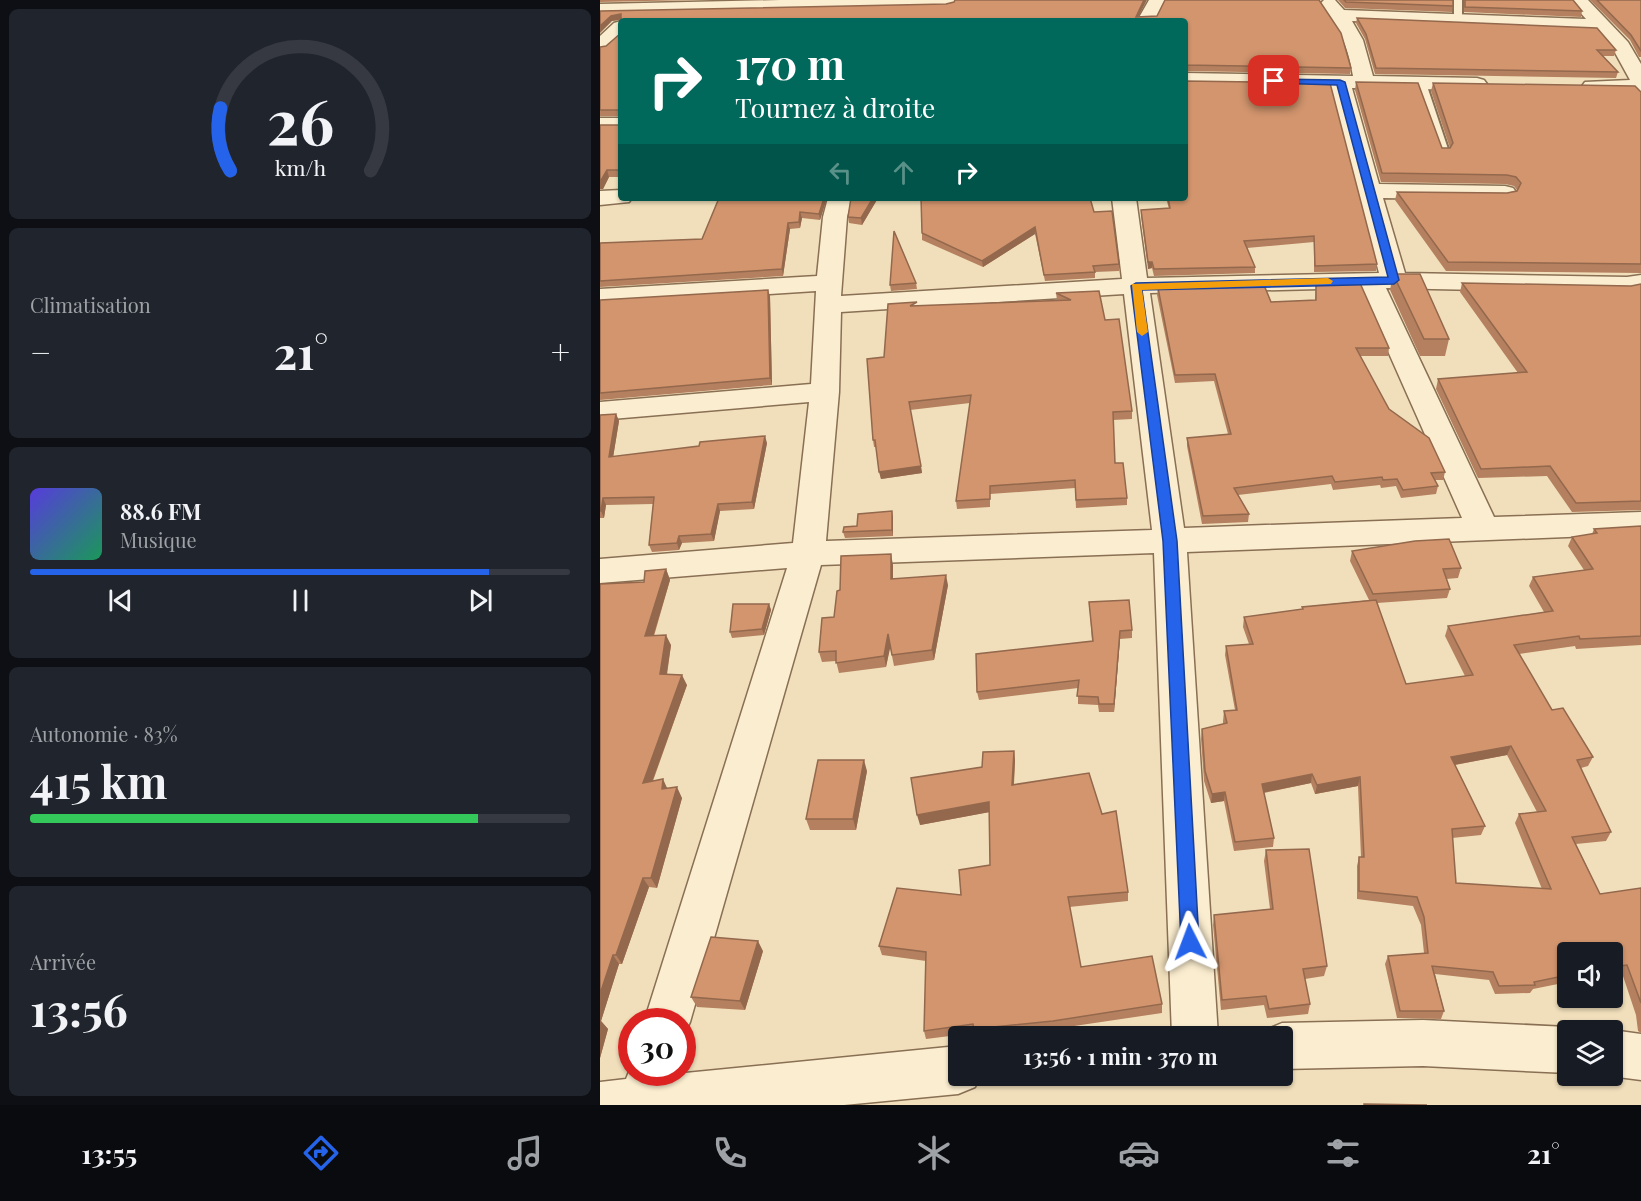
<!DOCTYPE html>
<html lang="fr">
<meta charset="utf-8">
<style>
body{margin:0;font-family:"Playfair Display",serif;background:#20242c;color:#f1f3f6;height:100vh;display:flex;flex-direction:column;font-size:22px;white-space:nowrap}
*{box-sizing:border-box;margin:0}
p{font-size:20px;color:#9ea1a6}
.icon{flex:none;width:33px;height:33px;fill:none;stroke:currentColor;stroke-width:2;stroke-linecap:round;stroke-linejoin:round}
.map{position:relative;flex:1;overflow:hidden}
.sheet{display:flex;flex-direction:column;gap:9px;padding:9px;background:#0d0f14;width:600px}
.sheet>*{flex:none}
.guide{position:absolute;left:18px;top:18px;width:570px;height:183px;border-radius:6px;box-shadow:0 2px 4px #0004;background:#00695c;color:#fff;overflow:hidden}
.fabs{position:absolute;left:957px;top:942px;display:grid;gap:12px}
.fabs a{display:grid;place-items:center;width:66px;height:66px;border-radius:6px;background:#171b24;box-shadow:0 2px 4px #0004;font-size:30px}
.speed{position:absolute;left:18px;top:1008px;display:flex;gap:12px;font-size:30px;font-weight:700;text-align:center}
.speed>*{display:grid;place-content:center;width:78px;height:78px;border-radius:50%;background:#171b24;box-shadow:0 2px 4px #0004;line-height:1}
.speed .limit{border:9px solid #d22;background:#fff;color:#111}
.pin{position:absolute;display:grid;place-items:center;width:51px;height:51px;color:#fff;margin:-26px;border-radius:12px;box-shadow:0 3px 9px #0006}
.me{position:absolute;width:66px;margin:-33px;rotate:357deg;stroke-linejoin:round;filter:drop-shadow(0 0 4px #0008)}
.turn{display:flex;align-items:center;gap:21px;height:126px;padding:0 18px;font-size:27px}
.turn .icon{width:78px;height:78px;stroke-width:2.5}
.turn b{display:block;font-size:42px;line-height:51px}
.lanes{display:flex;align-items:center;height:57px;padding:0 18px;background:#0003;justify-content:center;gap:30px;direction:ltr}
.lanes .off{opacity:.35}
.big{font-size:45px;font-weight:700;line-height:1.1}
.sheet .card{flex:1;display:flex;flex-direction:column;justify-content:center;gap:9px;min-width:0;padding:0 21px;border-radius:9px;background:#20242c}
.sheet .dial{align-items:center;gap:0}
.dial svg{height:156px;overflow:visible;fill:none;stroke:#363941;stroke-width:7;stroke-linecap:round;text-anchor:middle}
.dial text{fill:#f1f3f6;stroke:none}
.song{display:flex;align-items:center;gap:18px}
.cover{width:72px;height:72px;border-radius:9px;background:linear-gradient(135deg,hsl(250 70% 55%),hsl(150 70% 35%))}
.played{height:6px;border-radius:3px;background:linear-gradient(90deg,#2563eb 85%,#363941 85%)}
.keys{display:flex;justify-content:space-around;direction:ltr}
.heat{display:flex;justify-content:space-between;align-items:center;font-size:33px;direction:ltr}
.charge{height:9px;border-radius:4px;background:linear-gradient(90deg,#34c759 83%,#363941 0)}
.trip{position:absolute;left:348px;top:1026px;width:345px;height:60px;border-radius:6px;background:#171b24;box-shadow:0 2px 4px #0004;font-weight:700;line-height:60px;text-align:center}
.tab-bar{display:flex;height:96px;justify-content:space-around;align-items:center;background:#090b0e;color:#9ea1a6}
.tab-bar .icon{width:42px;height:42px}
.tab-bar .current{color:#2563eb}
.tab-bar b{font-size:27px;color:#f1f3f6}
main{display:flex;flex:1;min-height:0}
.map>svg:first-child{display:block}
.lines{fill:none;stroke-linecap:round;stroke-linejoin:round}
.service-casing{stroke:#896f54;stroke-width:4}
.minor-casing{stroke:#896f54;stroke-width:3}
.service{fill:#fbedcf;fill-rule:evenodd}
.minor{fill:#fbedcf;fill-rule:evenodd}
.wall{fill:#b5805f;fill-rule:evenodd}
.shaded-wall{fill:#93684d}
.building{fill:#d2956e;stroke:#93684d;stroke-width:1.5;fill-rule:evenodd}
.route{fill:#2563eb;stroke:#184099;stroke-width:1.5}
.slow{fill:#f59e0b}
</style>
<main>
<section class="sheet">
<div class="card dial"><svg viewBox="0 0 100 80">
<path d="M14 69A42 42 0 1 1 86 69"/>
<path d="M14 69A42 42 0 0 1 9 37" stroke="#2563eb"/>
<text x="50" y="56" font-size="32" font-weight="700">26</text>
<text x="50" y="72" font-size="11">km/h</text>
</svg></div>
<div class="card"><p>Climatisation</p>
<div class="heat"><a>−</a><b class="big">21°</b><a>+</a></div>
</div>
<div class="card">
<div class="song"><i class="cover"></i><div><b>88.6 FM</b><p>Musique</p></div></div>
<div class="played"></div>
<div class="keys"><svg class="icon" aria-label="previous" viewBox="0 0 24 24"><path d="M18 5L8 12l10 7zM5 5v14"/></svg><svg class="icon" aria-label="pause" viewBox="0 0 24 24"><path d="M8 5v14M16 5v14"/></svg><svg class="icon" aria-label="next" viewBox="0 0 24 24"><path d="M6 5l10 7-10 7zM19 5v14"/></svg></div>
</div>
<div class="card"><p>Autonomie · 83%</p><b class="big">415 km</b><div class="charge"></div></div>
<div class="card"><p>Arrivée</p><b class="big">13:56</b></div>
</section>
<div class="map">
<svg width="1041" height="1105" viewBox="0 0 1041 1105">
<rect width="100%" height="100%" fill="#f1dfbb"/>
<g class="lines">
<defs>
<path id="service" d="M854,0H862V22L854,20Z
M821,80L826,83L849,152L848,154H840L839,152L816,83Z"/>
<path id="minor" d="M180,0H355L356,2L353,6L347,7L0,14V4Z
M549,0H567L555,21H537Z
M724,0H735L744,10L986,19L969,0H988L1028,42L1041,64V92H992L985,90L982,86L985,82L1030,80L1013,49L996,31L752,21L763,40L773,76L877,78L884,80L887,84L884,88L877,90L752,88L779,184L905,186L913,188L917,193L913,198L905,200L783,198L805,273L1027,277L1041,275V291L1027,293L786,288L894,517L1041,512V534L587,552L618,1036H572L554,553L221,565L90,1022L82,1039V1022H44L187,568L0,583V559L193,543L209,402L0,420V402L211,384L216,291L0,305V289L217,276L223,217L228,198H252L247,217L241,296L522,279L512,198H536L547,278L779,273L731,88L585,85V73L753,76C747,41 740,32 720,4ZM760,288L862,518L584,528L550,293ZM524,294L552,530L226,541L239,392L241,312Z
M21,21V37L7,50L0,52V36L14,23Z
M0,118H21V130H0Z
M21,190V198H32L29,202L0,205V191Z
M823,1020L968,1027L977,1030H968V1073L823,1066L682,1069V1036H663L666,1030L682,1023Z
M1010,1030H1012L1041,1034V1080L1010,1076H1012V1030Z
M358,1046V1076H379L375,1087L358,1094L244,1105H0V1082L26,1079L32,1064V1072L75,1074Z"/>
</defs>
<use href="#service" class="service-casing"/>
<use href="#minor" class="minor-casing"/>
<use href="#service" class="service"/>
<use href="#minor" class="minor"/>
</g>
<path class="wall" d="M0,0H93L0,2Z
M738,0H853L852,12L745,8Z
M864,0H973L982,11L981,17L864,12Z
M990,0H1041V57H1039L1030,40Z
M721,2L751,68L750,74L585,71V21H21V177H9L3,189H0L21,125V116H0V47L6,46L21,33V20L12,21L0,11L538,17L557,16Z
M757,18L1016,50L1014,56H1003L1018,72L1016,78L775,74L765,39L756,23Z
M585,81L777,264L776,271L714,272V242L647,248L655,267V273L554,276L552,268L548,269L541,216V210L569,209L566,198H585Z
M756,82L842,148H850L831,91L833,83L1041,92V273L846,271L795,200L797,192L907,193L917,190L914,186L905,184L781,182L755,90Z
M119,198H227L220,220L202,218L200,228L190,229L183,276L0,287V243L102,239Z
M278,198L262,225L249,223L248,217Z
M494,212L519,264V271L495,272V278L445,281L435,234L383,267L322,240V233Z
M793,274L849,339L845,356H820L790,290Z
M316,283L317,289L291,291L290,285Z
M862,283L1031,286L1041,284V510L972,512L947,476L878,478L836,389L838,379L918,373L860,292Z
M716,284L789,348L788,356H760L789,409L845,472L843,480H835L838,486L836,494L801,498L796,486L781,488L780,485L733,490L731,484L638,495L649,514L648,522L602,524L587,446V438L628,434L614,381L575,383L557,295L558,288L671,302L715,300Z
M499,291L505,320L532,411V419L513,420L515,463L527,498V505L476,508L475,488L390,494V507L357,509L356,501L370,403L310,410L322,473L281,479L276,447H274L273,440L284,357L317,306L457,300L456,293Z
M170,296L172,385L0,400V300Z
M16,414L19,421L13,457L167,443L154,509L120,511L114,541L82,543L79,550L52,552L49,545L53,504L6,505L4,518H0V415Z
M293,517V536L245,538L243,532L257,526Z
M1041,526V645L976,649L975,646L919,654L952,710L993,757L988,766L981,768L1011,832L1006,841L976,844L1000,894L1041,888V1033L1038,1031L1036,1015L1022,973L1012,974V952H968V982L933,989L930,993L895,994L889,980L835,974L844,1011L841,1019L797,1018L785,964L788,956L824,953L821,925L813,906L757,899V866L759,857H761L758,786L715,794L711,783L664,793L674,838L673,847L634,851L624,801L611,803L604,781L601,739L602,729L623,724V721L624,711L635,710L625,655L626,646L649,644L643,627L644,617L702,609V607L769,600L750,561L752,551L861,568L858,578L846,579L850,589L847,598L777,603L806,684L865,676L845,636L848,626L944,612L929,586L933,577L984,570L968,546L972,537L992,534L994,529ZM907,755L937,812L919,814L915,823L942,889L856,883L852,838L881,835L885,826L855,765Z
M293,565V579L348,585L334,660L294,666L290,646L286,667L239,673L236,661L222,662L219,652L234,617L240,590Z
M66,569L70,580L54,636L71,645L67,675L87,685L53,781L68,788L82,798L57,888L49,887L22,964H19L1,1021L8,1029L0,1058V584L44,582Z
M489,602L532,630V638L520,639L514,712H499L498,705L478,704V688L379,700L377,692L492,641Z
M169,604L171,610L164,635L132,638L130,632Z
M414,751L415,761L414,785L502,814L528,892V901L469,907L481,967L562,1004V1013L454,1029L385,1036H375L374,1033L326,1039L324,1031L326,961L282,955L279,946L361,895L390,865L389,812L320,825L382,767Z
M267,771L256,830H210L206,819Z
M666,850L727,966L724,976L705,979L710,1004L708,1014L667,1018L664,1005L621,1010L613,925L614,915L670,909L664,861Z
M163,951L145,1010L97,1007L91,997Z"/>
<path class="shaded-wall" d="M544,0H547L536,21V17Z
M21,14L22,19L12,21L0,33V26L11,16Z
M7,170L9,177L3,189H0V182Z
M224,198H227L220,220L219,214Z
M273,198H278L262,225L261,218Z
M200,212L202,218L200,228L199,222Z
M188,223L190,229L183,276L182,269Z
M435,227V234L383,267L382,261Z
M548,262H552V268L548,269Z
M168,290L170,296L172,385L170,378Z
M16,414L19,421L12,464L9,457Z
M165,436L167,443L154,509L152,502Z
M321,466L322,473L281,479L279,472Z
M3,498L6,505L4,518L1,511Z
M118,504L120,511L114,541L111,534Z
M292,511L293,517V536L292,530Z
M79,536L82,543L79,550L77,543Z
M291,554L293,565V590L291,579Z
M66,569L70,580L50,647L45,636Z
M346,575L348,585L334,660L332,650Z
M169,604L171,610L164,635L162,629Z
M520,631V639L514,712V704Z
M288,634L291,644L286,667L284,656Z
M66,635L71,645L65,685L60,674Z
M82,675L87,685L48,793L43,783Z
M911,746L907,755L848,766L851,757Z
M414,751L415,761L413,795L412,785Z
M264,760L267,771L256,830L253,819Z
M712,774L711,783L661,793L662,784Z
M760,777L758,786L715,794L717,785Z
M63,779L68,790L62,789Z
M77,787L82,798L57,888L51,878Z
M625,792L624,801L611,803L612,794Z
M389,802L390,812L320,825L317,815Z
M43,878L49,887L22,964L16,955Z
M158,941L163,951L145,1010L140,1001Z
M13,955L19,964L1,1021L8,1029L0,1058V994Z"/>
<path class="building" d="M355,0H544L536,17L557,16L565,0H719L741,33L751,68L585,65V21H21V170H7L0,182V125H21V110H0V47L6,46L21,33V14L11,16L0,26V11L346,4L354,2Z
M744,0H853V6L746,2Z
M865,0H973L982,11L865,7Z
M997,0H1041V51L1031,35Z
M757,18L997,28L1016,50H997L1018,72L776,68L766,34Z
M585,81L730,83L777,264L715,266L714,236L644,241L655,267L554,269L552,262H548L541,210L570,208L568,198H585Z
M756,82L818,83L842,148H850L853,143L833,83L1035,86L1041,92V264L848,262L797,192L907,193L917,191L921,183L916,177L907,175L782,173Z
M119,198H224L219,214L200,212L199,222L188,223L182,269L0,281V243L102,239Z
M251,198H273L261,218L248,217Z
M321,198H490L494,212L512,211L519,264L493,266L495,272L444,275L435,227L382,261L322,233Z
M294,231L316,283L290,285Z
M793,274H820L849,339H824Z
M760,283L789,348H756L789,409L829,438L845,472L831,473L838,486L803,490L797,479L783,480L782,477L735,482L732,476L634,488L649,514L603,516L587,438L631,434L615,374L575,375L558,288L664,285L671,302L716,300V284Z
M862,283L1031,286L1041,284V501L976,503L950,466L881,469L838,379L927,372Z
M168,290L170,378L0,393V300Z
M499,291L505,320L519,319L532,411L513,412L515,463H523L527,498L476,500L475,480L390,486V499L356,501L371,395L309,402L321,466L279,472L275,440H273L267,359L284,357L288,304L317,302L310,306L471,300L456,293Z
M16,414L9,457L99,446L100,442L165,436L152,502L118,504L111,534L79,536L77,543L49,545L54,497L3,498L1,511H0V415Z
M292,511V530L243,532L244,527L257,526L258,514Z
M1041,526V636L980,639L979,636L914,645L952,710L963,708L993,757L977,760L1011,832L972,837L1000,894L1041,888V1003L1027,965L1012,967V952H968V975L934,982L935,985L899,986L893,972L832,966L844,1011H800L788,956L828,953L824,917L817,897L759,891V857H764L760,777L717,785L712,774L662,784L674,838L635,842L625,792L612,794L605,771L602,729L627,723L624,711L637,710L626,646L653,644L644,617L703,609L702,607L776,600L806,684L873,675L848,626L953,611L933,577L993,569L972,537L997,533L994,529ZM911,746L946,811L919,814L951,889L856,883L852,829L885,826L851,757Z
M849,539L861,568L843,569L850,589L773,594L752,551L815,541Z
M291,554V579L346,575L332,650L292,655L288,634L284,656L236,663V651L219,652L222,618L234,617L237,591L240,590L241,556Z
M66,569L45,636L66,635L60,674L82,675L43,783L63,779L62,789L77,787L51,878H43L16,955H13L0,994V584L44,582L45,571Z
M529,600L532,630L520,631L514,704H499L498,697L477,696L479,680L377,692L376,654L493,641L489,602Z
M133,604H169L162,629L130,632Z
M414,751L412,785L489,773L502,814L516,811L528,892L468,897L481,967L552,956L562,1004L453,1021L374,1029L373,1024L324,1031L326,952L279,946L297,888L361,895L359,870L390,865L389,802L317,815L311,778L382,767L383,752Z
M218,760H264L253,819H206Z
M709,849L727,966L703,969L710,1004L669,1009L666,996L622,1000L614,915L673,909L666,850Z
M111,937L158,941L140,1001L91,997Z
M764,1104L827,1105H764Z"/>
<path class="route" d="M674,79L740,80L745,82L799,280L794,284L542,290L577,541L599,942L597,948L590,951L584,948L581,942L563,541L531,286L536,283L788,277L737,85L671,83V79Z"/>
<path class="slow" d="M728,278L733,281L731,284L542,290L548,332L542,336L537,332L532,284Z"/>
</svg>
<div class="fabs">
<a><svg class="icon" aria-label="sound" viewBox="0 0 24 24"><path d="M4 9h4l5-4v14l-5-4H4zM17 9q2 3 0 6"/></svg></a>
<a><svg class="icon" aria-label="layers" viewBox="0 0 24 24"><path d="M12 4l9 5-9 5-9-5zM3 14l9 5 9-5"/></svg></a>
</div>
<div class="speed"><div class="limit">30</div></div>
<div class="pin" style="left:674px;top:81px;background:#d93025"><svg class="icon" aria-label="arrive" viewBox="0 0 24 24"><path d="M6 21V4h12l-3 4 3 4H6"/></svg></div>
<svg class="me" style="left:590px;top:942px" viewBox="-20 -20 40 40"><path d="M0-17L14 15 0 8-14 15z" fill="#2563eb" stroke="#fff" stroke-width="4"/></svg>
<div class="trip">13:56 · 1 min · 370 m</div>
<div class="guide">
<div class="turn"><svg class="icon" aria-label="right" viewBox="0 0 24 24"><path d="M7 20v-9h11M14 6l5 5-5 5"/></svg><div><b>170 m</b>Tournez à droite</div></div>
<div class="lanes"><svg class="icon off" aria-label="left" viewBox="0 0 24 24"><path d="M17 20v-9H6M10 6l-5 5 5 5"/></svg><svg class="icon off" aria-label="ahead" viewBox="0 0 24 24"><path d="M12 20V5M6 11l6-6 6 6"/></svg><svg class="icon" aria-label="right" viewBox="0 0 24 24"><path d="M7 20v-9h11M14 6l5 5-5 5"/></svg></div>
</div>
</div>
</main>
<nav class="tab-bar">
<b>13:55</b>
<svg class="icon current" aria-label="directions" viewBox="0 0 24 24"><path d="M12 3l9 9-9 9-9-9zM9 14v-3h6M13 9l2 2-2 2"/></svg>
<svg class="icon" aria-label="music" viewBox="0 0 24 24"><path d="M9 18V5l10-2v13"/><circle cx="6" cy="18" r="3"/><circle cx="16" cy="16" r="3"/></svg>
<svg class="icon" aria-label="phone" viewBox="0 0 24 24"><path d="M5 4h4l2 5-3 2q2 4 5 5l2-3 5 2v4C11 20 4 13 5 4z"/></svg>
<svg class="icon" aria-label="climate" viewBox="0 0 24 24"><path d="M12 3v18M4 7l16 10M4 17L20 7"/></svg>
<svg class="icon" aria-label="car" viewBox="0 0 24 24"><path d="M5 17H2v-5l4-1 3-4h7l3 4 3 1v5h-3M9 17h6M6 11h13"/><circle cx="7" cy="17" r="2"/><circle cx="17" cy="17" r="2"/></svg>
<svg class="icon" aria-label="filters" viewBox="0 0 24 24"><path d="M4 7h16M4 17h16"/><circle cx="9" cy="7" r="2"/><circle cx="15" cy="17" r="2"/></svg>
<b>21°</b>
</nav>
